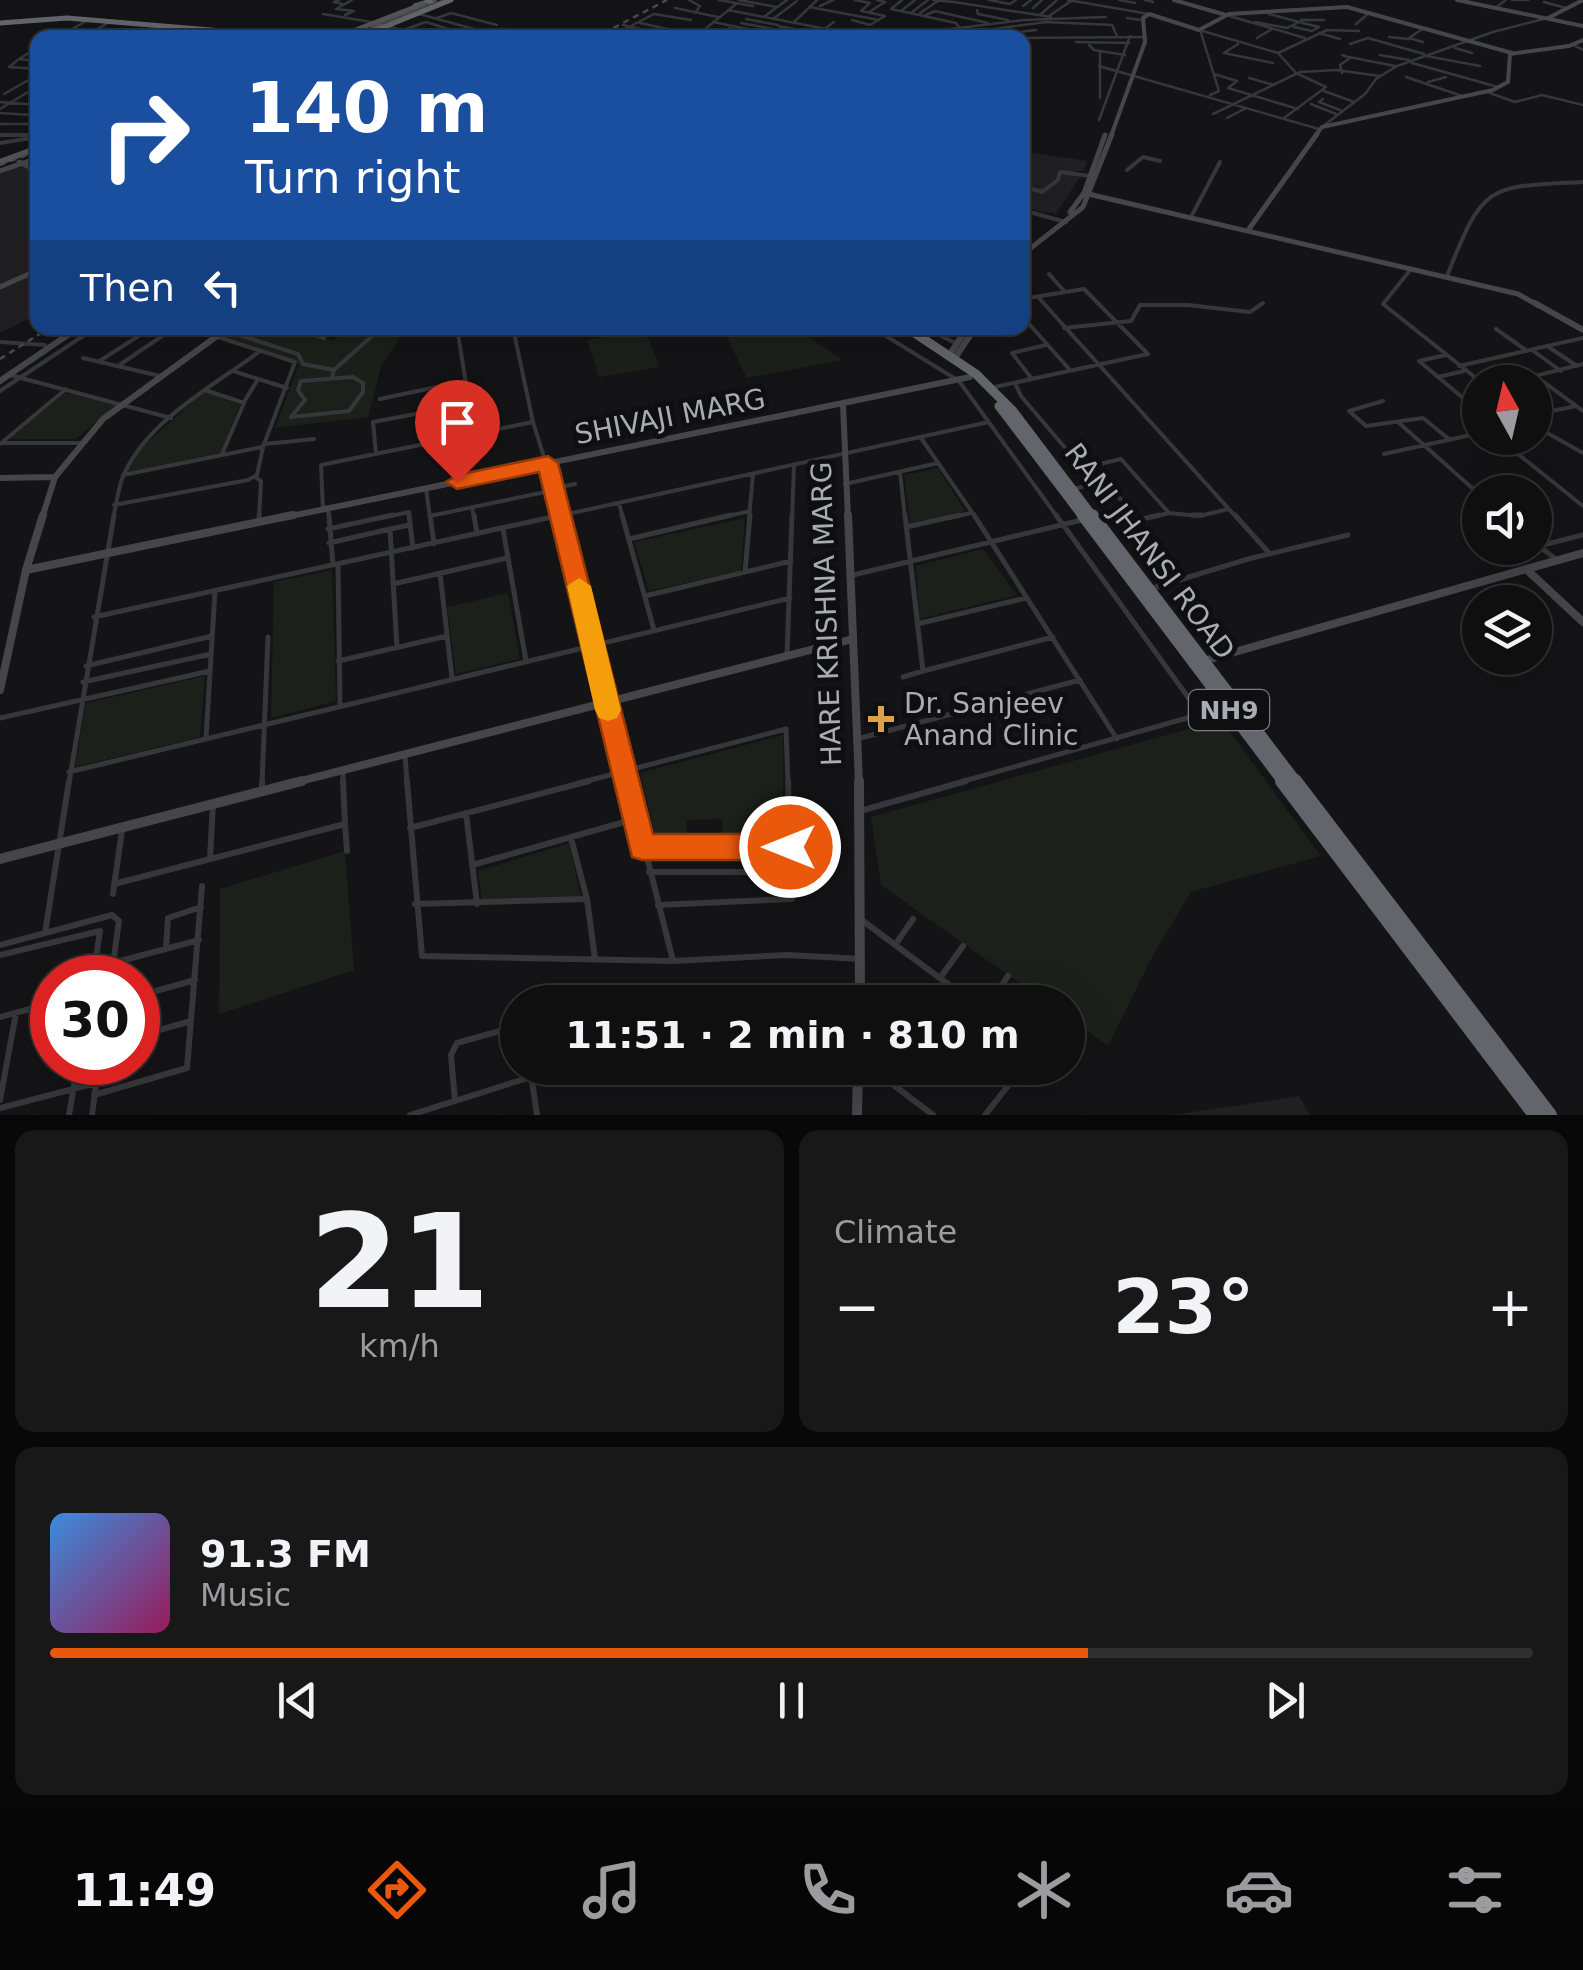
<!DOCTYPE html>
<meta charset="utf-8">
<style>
body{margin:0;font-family:"DejaVu Sans",sans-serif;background:#181819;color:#f1f3f6;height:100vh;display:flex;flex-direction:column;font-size:38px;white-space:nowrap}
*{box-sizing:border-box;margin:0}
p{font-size:32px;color:#9b9c9f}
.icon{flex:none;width:55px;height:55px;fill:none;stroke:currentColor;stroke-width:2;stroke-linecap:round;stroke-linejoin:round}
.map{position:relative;height:1115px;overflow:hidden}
.panel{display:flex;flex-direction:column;gap:15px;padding:15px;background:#080809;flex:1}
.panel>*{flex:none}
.hud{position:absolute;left:30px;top:30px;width:1000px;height:305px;border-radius:20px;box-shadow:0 10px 40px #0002,0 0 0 2px #2f2f30;background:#1a4fa0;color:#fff;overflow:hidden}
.needle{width:65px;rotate:352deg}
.controls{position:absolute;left:1462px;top:365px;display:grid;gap:20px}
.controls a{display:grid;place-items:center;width:90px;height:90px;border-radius:50%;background:#0f0f10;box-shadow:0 10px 40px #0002,0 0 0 2px #2f2f30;font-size:50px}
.speed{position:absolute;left:30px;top:955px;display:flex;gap:20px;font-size:50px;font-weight:700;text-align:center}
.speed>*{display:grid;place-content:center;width:130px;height:130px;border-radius:50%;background:#0f0f10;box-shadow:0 10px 40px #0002,0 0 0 2px #2f2f30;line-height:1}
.speed .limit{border:15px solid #d22;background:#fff;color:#111}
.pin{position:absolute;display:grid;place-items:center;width:85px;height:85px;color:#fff;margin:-102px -42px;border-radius:50% 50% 50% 0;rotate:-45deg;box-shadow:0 0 10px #0007}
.pin .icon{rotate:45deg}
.me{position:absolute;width:110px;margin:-55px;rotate:270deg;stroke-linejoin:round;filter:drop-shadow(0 0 8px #0008)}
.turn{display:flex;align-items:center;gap:35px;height:210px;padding:0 50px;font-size:45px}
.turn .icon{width:130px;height:130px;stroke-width:2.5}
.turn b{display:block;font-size:70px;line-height:85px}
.then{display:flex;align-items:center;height:95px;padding:0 50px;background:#0003;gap:20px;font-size:38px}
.big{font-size:75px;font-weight:800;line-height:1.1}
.panel .tile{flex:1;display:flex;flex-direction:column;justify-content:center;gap:15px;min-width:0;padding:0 35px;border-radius:20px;background:#181819}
.panel .dial{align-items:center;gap:0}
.dial b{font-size:130px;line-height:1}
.song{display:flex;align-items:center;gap:30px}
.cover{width:120px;height:120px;border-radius:15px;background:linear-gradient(135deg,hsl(210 70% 55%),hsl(330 70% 35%))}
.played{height:10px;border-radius:5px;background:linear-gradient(90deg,#ea580c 70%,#2f2f30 70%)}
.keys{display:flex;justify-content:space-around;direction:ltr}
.heat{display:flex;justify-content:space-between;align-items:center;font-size:55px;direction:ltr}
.panel .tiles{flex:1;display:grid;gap:15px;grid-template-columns:1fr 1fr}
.tile:last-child{grid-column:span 2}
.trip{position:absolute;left:500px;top:985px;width:585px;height:100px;border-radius:50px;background:#0f0f10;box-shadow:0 10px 40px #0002,0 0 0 2px #2f2f30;font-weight:800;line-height:100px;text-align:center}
.menu{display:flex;height:160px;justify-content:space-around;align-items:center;background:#060606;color:#9b9c9f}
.menu .icon{width:70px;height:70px}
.menu .on{color:#ea580c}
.menu b{font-size:45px;color:#f1f3f6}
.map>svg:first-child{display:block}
.built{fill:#202022}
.green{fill:#1b201b}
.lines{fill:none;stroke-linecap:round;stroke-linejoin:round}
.street-far3{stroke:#36373a;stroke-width:2.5}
.street-far2{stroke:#36373a;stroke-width:4}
.street-far1{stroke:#36373a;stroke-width:5}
.street{stroke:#36373a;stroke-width:6}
.secondary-far4{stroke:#44464a;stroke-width:4}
.secondary-far3{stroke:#44464a;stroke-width:5}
.secondary-far2{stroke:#44464a;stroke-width:6}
.secondary-far1{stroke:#44464a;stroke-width:8}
.secondary{stroke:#44464a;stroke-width:10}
.primary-far1{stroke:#525459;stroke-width:5}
.primary{stroke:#525459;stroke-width:6}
.highway-far3{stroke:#62656b;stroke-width:5}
.highway-far2{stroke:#62656b;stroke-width:9}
.highway-far1{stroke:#62656b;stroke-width:11}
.highway{stroke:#62656b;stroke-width:14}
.rail{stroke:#494b4f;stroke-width:2.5;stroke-dasharray:6 5;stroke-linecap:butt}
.primary-bridge{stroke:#525459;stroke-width:5}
.route{fill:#ea580c;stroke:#983908;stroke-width:2.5}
.slow{fill:#f59e0b}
.poi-dot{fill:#dca246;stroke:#0f0f11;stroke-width:4}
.labels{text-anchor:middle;stroke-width:10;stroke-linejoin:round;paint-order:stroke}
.shield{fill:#0f0f11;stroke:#7a7d83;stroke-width:2.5}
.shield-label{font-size:25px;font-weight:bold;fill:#a8acb4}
.street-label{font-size:28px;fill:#a8acb4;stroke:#0f0f11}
.poi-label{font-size:28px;fill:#a8acb4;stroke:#0f0f11;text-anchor:start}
</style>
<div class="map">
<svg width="1583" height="1115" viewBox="0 0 1583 1115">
<rect width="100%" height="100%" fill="#141416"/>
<path class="built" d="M1022,151L1087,161L1083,171H1077L1075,175L1080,177L1056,214L1023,208Z
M37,160V315L0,333V174Z
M1299,1096L1310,1115H1173L1247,1104Z"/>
<path class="green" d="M233,328H295L332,341L348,328H406L381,367L368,417L275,428L299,364L221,335Z
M773,328H795L843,360L747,378L726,336Z
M645,330L660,367L599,377L587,340Z
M205,391L240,405L220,454L127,472L141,448Z
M65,393L118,404L76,439H8Z
M938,468L965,511L910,523L904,475Z
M745,518L741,571L649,591L634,542Z
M983,549L1017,595L919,619L916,566Z
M332,570L336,701L271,718L274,582Z
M508,593L520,659L456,674L447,607Z
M205,676L200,737L75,767L86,703Z
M1221,720L1321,856L1191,892L1152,957L1108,1046L1068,1017V1002H1046L881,885L871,817Z
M783,735V844H723L722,819L687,820L685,845H658L640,773Z
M569,843L581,897L482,900L478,871Z
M345,851L354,970L219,1014L220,889Z"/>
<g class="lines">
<path class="street-far3" d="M339,0L334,2L342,4
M689,0L700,6L695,13
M719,0L753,6
M739,0L777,7
M855,0L870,3L861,11
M902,0L891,9L956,23L960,28
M933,0L954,2
M989,0L1010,4L1016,0
M1068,0L1149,14
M1119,0L1135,3
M1145,0L1153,2
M1512,0H1528
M954,2L1051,17
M1544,2L1566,8
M820,6L833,0
M1023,6L1031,0
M809,7L879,20
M675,8L718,17
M1033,8L1042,0
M1495,8L1506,0
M728,10L873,38
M977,10L978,14L1008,20
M901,11L915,0
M869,12L885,2L877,0
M911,13L928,0
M920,13L938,1
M323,14L371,22
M419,14L507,38
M1041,14L1057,0
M345,15L354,11L336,9L352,0
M1226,15L1305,38
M765,16L787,0
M924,16L935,11L988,23
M1049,16L1071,1
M437,18L451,13L497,25
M1127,18L1140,20
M746,19L778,25
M773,19L797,1
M852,20L870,25L885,16L862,11
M1301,20H1324
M713,22L793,38
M794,22L817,0
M1255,22L1287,28L1299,22L1269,14
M640,23L677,31
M741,23L794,33
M1356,24L1369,13
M623,25L681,38
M387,26L430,38
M778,26L843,38
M1294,27L1312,31L1319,27L1299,22
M826,28L834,22
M403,30L426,22L477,38
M1199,30L1278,53L1296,73L1326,87L1284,118
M1201,33L1219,91L1210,95
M1319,33L1340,39
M797,34L819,38
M1389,37L1409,39
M57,38L86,21
M81,38L108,23
M491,38L510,29L541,38
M608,38L654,14L691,20
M694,38L736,4
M717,38L732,26
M876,38L1024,20L1106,17
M925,38L1046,22L1112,25L1117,36
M972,38L1036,30
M1016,38L1146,37
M1257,38L1272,29
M1076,42L1129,43
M1423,42L1409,38L1424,28
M1238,44L1224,53L1273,63
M1350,44L1368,38L1424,54
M1089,45L1094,50L1125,55
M1573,45L1583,50
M38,47L19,59L38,61
M1455,48L1472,53
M1100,51V98
M1278,53L1327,30L1359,31
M1342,55L1350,58L1340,65L1342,73
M1380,55L1409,60
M1426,56L1480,66
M1349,57L1395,66
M19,59L9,67L38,69
M1412,63L1498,87
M1099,66L1319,129
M1214,74L1237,81L1228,88L1298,109
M1406,77L1462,96
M1249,78L1274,85
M1428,82L1446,77
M1324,91L1354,102
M1487,92L1515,102L1542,95L1583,105
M4,94L32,78
M1323,99L1319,102L1340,110
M0,102L38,105
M1311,104L1336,114
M0,109L38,86
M0,113L31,115
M1213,114L1300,72L1336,70L1380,76
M1227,118L1246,108
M1099,120L1130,36
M0,124H38
M1322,127L1365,94L1376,79L1397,66L1493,32L1547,18
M0,135L32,136"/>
<path class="street-far2" d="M0,135H29L38,139
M0,143L31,138
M1127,170L1143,157L1160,161
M1022,186L1042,192L1058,180L1060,172L1090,176
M1022,210L1066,222
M1191,217L1220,162
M1411,269L1383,304L1481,382
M1049,274L1064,291
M1447,276C1483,185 1485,186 1583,182
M1038,297L1237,518
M1022,299L1084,289L1148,354
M1022,316L1070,370
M240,328L236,334L298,354L303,364L334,370
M295,328L324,338
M457,328L474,433
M513,328L533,422L563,518
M873,328L959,381L1058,518
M926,328L957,344
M1064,328L1131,321L1140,305H1188L1250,312L1263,303
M1496,329L1527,351
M0,342L45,345
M1547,346L1577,366
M1532,350L1561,371
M1446,355L1419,361L1469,403L1464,410L1480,423
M83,358L160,376
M98,362L151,328L176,335
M118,366L165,334
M1459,366L1583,338
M233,371L287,388
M10,375L171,418
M353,377L363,383V392L349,411L291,417L305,400L298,390L301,381Z
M1438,377L1464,371
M1537,377L1583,411
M332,378L334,370L381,328
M1032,379L1012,353L1046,345
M1511,382L1583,364
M1015,383L1021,396L1096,484L1072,489
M990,388L1148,354
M205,390L244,403L222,454
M0,391L95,328
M380,399L465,381
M1383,401L1349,411L1366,426L1423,418L1450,440
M244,402L258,379
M1535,420L1548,417L1542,413L1576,406
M1398,422L1480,495
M1535,426L1583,453
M921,438L976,518
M1498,438L1583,506
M3,443H80
M0,444L66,389
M265,444L314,439
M376,454L373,422L469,404
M1384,454L1480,433
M1083,468L1121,459L1169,513L1148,518
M900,472L905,518
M123,475L262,447
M255,477L261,481L259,518
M845,484L938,463
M1096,484L1112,489L1136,518
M426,488L430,518
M555,488L575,484
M619,503L623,518
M114,505L248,480L257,475L263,447L295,362L218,337
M472,507L474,518
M328,509L329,518
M323,510L321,465L533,422
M1169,513L1199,516L1229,509
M430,516L555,490
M113,518C117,503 118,485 125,472C150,419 215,385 260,351
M381,518L409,512L410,518
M549,518L989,422
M720,518L750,511
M749,518L753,475
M792,518L794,466
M949,518L971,513"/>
<path class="street-far1" d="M329,515L333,565
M409,515L413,548
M430,515L434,544
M474,515L477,534
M562,515L629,783
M622,515L654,630
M905,515L923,671L1053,637
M974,515L1117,739
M1056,515L1201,715
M1134,515L1138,520L1159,515
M1192,515H1202
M1235,515L1270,554
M259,521V515
M906,527L960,515
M328,529L393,515
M390,529L410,525
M503,529L526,661
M629,539L731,515
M329,543L390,529L397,648
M1535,543L1557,560
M1535,547L1583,535
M1497,556L1534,548
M338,564L340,704
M745,572L750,515
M440,573L452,678
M849,576L1082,520
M393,584L507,558
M1153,588L1248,559L1348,535
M645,596L791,561
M94,617L561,515
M917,624L1026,598
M787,656L792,515
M338,661L447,636
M86,666L212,636
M903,677L923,671
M83,682L211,654
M0,718L210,671
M206,738L215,591
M857,739L1080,680
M405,755L407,783
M343,771V783
M69,772L790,598
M69,783L114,515
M262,783L268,637
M579,783L786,729L788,783
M957,783L1226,707"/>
<path class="street" d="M407,781L422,956L673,961L787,955L861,959
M628,781L673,961
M262,789V781
M860,811L966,781
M466,813L477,904
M345,824L347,851
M410,828L589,781
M571,838L587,899
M642,847H789
M210,859L213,804
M472,865L635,819
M649,872H791
M114,884L345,824L343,781
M113,894L122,830
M415,904L587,899L595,959
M658,905L792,899L788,781
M863,921L972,1002
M45,933L69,781
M0,945L112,915L119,921L111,978
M895,945L913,919
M166,949L168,918L201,907
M0,955L100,931L93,978
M113,963L199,940
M940,978L963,946
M138,996L195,980
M990,1002L1008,976
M1062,1002L1065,998
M0,1017L52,1003
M138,1036L191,1021
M530,1068L537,1115
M871,1068L933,1115
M917,1080L926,1068
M94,1095L187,1068L202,886
M0,1100L16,1013
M455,1101L451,1055L457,1043L518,1026
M0,1108L96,1083
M69,1115L78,1062
M92,1115L99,1062
M410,1115L531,1077
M985,1115L1022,1068"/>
<path class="secondary-far4" d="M1174,0L1226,15
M1457,0L1583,26
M1143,18L1149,14L1199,30L1229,14L1347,7L1512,53
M1548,18L1583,0
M376,26L442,2
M1111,136L1145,42L1143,18
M1315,136L1322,127L1493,90L1508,82L1510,54L1569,46L1583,40"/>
<path class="secondary-far3" d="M19,162L38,171
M0,171L38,158
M1084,193L1518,294L1539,306
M1070,212L1084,193L1105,135
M1249,229L1317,134
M1022,255L1083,207L1112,134
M0,287L38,270"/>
<path class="secondary-far2" d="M1535,303L1583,330
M950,354L967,328
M955,358L975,328
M0,381L78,328
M843,404L848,518
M0,478L55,477
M42,518L55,477L103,419L228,328
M281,518L970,377"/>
<path class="secondary-far1" d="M848,515L859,783
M1526,569L1583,622
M26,570L293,515
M1203,661L1583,553
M0,690L26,570L43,515
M293,783L853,639"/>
<path class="secondary" d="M859,781L860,1002
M0,859L302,781
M857,1115L858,1068"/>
<path class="primary-far1" d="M350,38L381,26"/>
<path class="primary" d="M0,162L38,148"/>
<path class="highway-far3" d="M415,6L434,0
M0,23L67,18L307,38
M357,38L451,0"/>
<path class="highway-far2" d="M907,328L976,374L1013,411L1094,518
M999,406L1084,518"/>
<path class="highway-far1" d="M1082,515L1284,783
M1093,515L1297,783"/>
<path class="highway" d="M1282,781L1535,1115
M1295,781L1550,1115"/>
<path class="rail" d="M341,38L437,0
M594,38L667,0
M0,165L38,151
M0,359L49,328"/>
<path class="primary-bridge" d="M335,38L423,4"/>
</g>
<path class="route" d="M548,456L558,463L653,834H790L801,838L805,847L801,856L790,860H642L632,857L539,472L457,489L446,482L457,475Z"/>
<path class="slow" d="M579,578L591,586L621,710L617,718L608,721L599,718L595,710L567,586Z"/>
<path class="poi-dot" d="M876 704h10v10h10v10h-10v10h-10v-10h-10v-10h10z"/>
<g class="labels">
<rect class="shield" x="1189" y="690" width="80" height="40" rx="8"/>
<g class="shield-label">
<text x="1229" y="719">NH9</text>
</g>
<g class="street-label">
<text transform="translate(670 416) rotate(-11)" y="10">SHIVAJI MARG</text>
<text transform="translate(1150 551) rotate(53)" y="10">RANI JHANSI ROAD</text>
<text transform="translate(826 614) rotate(-92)" y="10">HARE KRISHNA MARG</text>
</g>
<g class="poi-label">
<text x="904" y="713">Dr. Sanjeev<tspan x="904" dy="32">Anand Clinic</tspan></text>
</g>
</g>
</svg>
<div class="controls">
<a><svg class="needle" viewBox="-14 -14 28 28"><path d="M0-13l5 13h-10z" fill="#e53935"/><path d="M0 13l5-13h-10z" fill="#9b9c9f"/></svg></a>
<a><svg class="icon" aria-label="sound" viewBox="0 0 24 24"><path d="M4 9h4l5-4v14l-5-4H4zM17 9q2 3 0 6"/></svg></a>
<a><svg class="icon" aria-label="layers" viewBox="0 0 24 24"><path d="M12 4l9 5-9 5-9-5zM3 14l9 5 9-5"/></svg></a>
</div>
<div class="speed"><div class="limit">30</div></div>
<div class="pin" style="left:457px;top:482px;background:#d93025"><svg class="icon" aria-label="arrive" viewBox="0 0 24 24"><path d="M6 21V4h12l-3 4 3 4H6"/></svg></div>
<svg class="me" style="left:790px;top:847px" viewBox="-20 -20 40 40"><circle r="17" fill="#ea580c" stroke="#fff" stroke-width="3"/><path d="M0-11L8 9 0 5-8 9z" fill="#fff"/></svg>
<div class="trip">11:51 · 2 min · 810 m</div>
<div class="hud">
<div class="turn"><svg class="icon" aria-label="right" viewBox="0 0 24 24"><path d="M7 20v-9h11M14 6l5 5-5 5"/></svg><div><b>140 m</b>Turn right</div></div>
<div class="then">Then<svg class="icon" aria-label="left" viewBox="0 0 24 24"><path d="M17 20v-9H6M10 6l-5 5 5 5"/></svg></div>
</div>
</div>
<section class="panel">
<div class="tiles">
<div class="tile dial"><b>21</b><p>km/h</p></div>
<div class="tile"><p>Climate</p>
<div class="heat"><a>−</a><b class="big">23°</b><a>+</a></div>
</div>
<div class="tile">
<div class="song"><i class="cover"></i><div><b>91.3 FM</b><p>Music</p></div></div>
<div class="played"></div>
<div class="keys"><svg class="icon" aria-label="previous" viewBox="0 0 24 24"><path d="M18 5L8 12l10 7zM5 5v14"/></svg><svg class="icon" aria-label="pause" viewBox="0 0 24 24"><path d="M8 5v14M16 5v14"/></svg><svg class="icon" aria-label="next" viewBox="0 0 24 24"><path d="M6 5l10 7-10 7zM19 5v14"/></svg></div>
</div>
</div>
</section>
<nav class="menu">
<b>11:49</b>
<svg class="icon on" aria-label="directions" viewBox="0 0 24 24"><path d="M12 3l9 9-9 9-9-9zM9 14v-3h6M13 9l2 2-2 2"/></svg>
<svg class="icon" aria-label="music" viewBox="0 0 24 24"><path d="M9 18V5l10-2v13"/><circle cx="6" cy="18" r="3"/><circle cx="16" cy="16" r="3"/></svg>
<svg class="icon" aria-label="phone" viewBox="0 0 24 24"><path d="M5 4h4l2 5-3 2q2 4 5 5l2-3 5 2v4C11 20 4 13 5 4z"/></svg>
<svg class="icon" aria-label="climate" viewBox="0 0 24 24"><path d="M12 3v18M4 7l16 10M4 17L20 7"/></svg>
<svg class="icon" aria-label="car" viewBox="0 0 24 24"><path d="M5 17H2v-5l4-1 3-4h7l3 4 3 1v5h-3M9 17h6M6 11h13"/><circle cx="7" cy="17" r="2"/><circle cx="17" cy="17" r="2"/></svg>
<svg class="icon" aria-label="filters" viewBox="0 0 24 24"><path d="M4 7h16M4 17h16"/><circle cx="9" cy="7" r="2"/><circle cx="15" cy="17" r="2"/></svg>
</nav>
